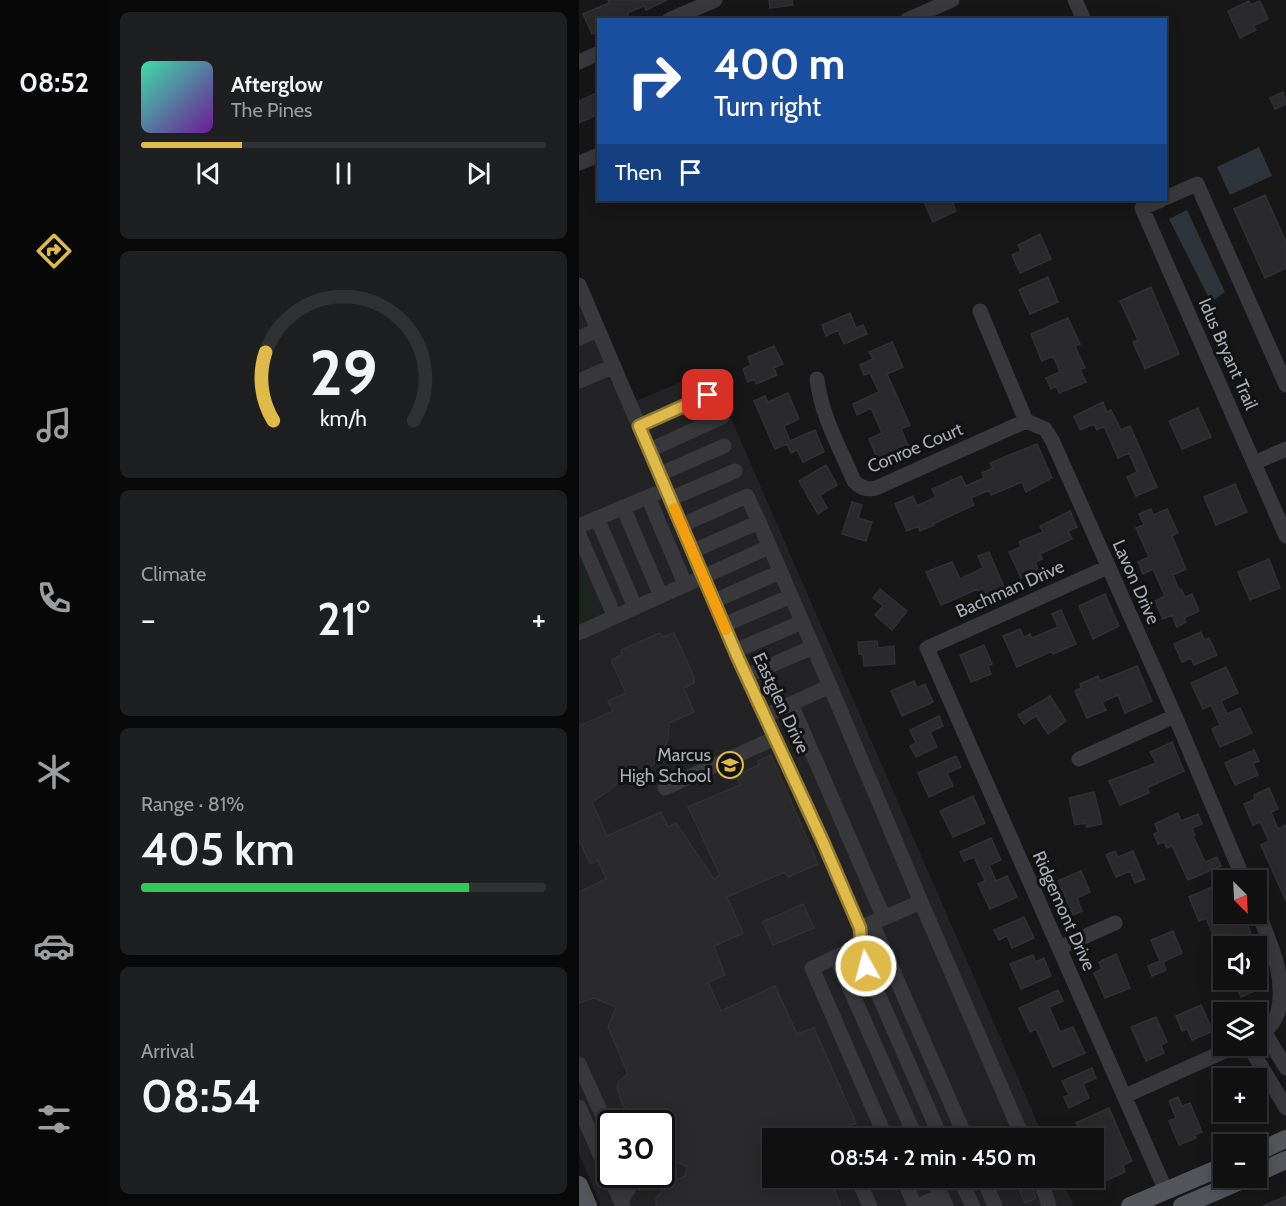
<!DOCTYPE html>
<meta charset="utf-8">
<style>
body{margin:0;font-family:Cabin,sans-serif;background:#1e1f20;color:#f1f3f6;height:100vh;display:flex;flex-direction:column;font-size:22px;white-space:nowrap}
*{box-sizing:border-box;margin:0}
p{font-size:20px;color:#9c9d9f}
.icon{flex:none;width:33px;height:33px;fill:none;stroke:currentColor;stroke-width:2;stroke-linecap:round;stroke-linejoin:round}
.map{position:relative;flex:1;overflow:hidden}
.sheet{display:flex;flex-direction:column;gap:12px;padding:12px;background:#09090a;width:471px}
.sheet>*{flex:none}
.guide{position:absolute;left:18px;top:18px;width:570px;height:183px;border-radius:0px;box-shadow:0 3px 15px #0003,0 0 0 2px #303132;background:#1a4fa0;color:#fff;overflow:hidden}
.needle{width:39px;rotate:156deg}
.buttons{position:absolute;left:634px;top:870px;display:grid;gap:12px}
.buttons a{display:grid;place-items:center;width:54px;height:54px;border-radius:0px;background:#111112;box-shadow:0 3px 15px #0003,0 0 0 2px #303132;font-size:30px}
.speed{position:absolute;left:18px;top:1110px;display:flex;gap:12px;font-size:30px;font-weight:700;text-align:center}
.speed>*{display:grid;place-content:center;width:78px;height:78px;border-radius:50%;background:#111112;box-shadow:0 3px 15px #0003,0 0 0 2px #303132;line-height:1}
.speed .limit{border:3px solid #111;border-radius:9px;background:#fff;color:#111}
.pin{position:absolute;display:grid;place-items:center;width:51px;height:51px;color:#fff;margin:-26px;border-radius:12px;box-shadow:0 3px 9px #0006}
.me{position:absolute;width:66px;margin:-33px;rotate:353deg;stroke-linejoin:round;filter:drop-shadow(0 0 4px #0008)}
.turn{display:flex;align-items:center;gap:21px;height:126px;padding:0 18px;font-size:27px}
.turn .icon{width:78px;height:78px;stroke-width:2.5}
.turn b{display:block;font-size:42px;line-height:51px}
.then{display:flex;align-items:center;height:57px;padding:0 18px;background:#0003;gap:12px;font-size:22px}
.big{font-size:45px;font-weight:600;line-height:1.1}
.sheet .tile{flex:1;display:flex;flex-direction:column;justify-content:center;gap:9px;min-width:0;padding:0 21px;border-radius:9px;background:#1e1f20}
.sheet .dial{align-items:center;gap:0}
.dial svg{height:156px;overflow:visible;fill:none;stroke:#303132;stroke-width:7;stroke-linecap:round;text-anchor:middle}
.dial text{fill:#f1f3f6;stroke:none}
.song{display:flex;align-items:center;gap:18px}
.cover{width:72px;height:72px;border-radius:9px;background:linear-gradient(135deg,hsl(160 70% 55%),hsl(280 70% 35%))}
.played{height:6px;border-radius:3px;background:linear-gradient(90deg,#dfba48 25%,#303132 25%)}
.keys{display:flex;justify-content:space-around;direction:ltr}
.heat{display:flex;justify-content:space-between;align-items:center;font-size:33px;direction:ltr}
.charge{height:9px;border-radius:4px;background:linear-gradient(90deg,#34c759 81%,#303132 0)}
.trip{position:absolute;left:183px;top:1128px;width:342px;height:60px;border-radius:0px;background:#111112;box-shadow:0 3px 15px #0003,0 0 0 2px #303132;font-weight:600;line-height:60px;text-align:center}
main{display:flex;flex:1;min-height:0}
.tabs{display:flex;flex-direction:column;width:108px;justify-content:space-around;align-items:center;background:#070707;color:#9c9d9f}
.tabs .icon{width:42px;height:42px}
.tabs .active{color:#dfba48}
.tabs b{font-size:27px;color:#f1f3f6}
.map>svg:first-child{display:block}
.built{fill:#232325;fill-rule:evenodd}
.green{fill:#1d231e}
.water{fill:#2e343b}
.building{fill:#2a2a2c;stroke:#313134;stroke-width:1.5}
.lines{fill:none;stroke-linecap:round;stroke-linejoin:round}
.minor{stroke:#38383d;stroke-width:15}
.major{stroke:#54555b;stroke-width:18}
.route-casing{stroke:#91792f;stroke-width:15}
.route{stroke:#dfba48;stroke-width:10}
.slow{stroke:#f59e0b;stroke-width:10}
.labels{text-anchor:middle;stroke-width:6;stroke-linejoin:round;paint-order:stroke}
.street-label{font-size:18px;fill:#aaadb7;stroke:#121213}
.poi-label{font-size:18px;fill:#aaadb7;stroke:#121213;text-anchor:end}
</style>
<main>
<nav class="tabs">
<b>08:52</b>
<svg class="icon active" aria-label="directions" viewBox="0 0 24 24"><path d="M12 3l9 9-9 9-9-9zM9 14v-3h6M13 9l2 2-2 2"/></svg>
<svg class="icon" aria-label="music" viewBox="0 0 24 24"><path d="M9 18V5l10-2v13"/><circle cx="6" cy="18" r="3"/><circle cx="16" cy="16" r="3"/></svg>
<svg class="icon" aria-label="phone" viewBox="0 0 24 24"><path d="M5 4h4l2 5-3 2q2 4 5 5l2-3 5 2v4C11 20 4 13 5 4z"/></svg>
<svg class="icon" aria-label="climate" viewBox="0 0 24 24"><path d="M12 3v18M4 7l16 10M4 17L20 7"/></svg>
<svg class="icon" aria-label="car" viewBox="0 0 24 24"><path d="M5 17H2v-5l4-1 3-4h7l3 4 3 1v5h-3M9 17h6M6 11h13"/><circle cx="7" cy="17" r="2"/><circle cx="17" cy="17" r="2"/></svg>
<svg class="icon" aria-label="filters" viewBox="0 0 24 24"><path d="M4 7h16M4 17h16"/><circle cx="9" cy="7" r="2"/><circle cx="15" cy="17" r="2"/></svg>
</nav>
<section class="sheet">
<div class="tile">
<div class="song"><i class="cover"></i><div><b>Afterglow</b><p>The Pines</p></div></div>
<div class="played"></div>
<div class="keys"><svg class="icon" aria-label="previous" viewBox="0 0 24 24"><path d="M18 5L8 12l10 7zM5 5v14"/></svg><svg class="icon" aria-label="pause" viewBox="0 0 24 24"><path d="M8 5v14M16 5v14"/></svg><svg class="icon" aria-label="next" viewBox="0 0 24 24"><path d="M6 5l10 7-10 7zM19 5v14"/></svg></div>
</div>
<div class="tile dial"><svg viewBox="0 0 100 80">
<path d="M14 69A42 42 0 1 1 86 69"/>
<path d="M14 69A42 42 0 0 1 10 34" stroke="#dfba48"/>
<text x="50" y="56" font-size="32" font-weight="700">29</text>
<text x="50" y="72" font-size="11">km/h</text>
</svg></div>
<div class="tile"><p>Climate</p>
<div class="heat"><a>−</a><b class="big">21°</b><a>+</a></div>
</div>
<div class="tile"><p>Range · 81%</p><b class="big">405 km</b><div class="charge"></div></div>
<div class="tile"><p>Arrival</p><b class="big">08:54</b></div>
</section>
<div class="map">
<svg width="707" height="1206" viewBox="0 0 707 1206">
<rect width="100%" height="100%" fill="#171718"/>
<path class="built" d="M0,302L57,401L131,370L465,1138H194V1178H482L495,1206H22L0,1154ZM32,1124H82V1174H32Z"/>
<path class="green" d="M0,525L43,621L0,640Z"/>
<path class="water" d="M680,147L693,176L651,195L638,167Z
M608,210L646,292L632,302L590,219Z"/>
<path class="building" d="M29,0H88L67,10L65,6L48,13L50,17L45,20H20V31L13,34L4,14L30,3Z
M190,0H213L214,5L191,8Z
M670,1L672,5L681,1L689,19L674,26L677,30L661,38L649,11Z
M20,92V114L0,123V101Z
M704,92L707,104L696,109L691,98Z
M686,195L707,242V268L686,278L655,209Z
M344,200H372L377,211L354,222Z
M461,234L472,259L441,273L433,255L442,251L439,245Z
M469,277L479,302L451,314L440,290Z
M572,287L600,354L566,369L554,342L559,340L541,301Z
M271,313L277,328L284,325L288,334L265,344L259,330L247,336L243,325Z
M489,318L501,344L496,346L506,368L501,369L507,382L480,393L477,386L472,389L467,378L481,372L474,356L463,361L452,334Z
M313,342L324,367L308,374L331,425L322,429L332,452L301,465L290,439L303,433L292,408L278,415L274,404L300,392L291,373L285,375L281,365L294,359L290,352Z
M195,346L204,364L195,368L198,375L177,384L175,379L169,382L164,369L172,365L169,357Z
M209,393L220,419L205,426L211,441L236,430L245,452L224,462L218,450L212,453L208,444L196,449L175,401L186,396L189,402Z
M524,402L528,412L532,410L542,430L551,426L578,487L557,496L548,477L558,472L550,453L539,458L525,426L518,430L515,424L501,430L495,416Z
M619,408L632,437L603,449L590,421Z
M458,444L473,478L447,492L443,482L412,495L410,490L392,498L395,505L354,524L355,525L341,531L339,526L328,531L316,504L334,496L338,506L357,497L353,489L382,476L387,486L405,478L403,473L414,468L411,463Z
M247,465L258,485L241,495L248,508L239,514L220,481Z
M656,484L668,512L637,525L625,497Z
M273,502L283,505L279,518L293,522L287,541L263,534Z
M572,509L574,515L588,509L599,533L593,536L607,569L594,575L600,590L602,589L606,597L613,594L620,611L605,618L607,622L598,627L593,615L584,619L576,601L586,596L574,569L564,574L559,562L570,557L557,528L565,525L560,514Z
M491,511L498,527L489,531L493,539L461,554L463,559L456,562L460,571L442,578L430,552L442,547L440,542L464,532L461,526Z
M410,552L425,587L402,596L399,589L362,605L347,572L373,562L381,579L404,568L399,556Z
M690,559L701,588L671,600L659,572Z
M301,589L328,611L313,630L296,615L304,606L294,598Z
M526,594L540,626L514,639L500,606Z
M482,610L497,644L474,654L473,651L438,667L424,636L441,629L445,637L451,634L453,638L479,627L473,614Z
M622,632L625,640L630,638L638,655L615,665L612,658L603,662L595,644Z
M81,633L84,637L95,633L115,677V683L105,688L115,712L90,723L89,739L83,754L73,766L64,772L44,777L31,790L13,802L28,836L82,812L89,827L97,823L135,879L141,875L109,807L161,785L158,775L180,765L179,761L192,755L239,864L209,877L206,872L148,897L164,933L135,946L146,975L129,982L142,1011L196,986L218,1034L235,1028L277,1123L267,1127L272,1138H194V1178H250L262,1206H77V1198L82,1193L83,1189L88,1184L106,1176L108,1166L88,1159L82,1148V1124H71L66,1112H54L44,1106L38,1088L40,1081L49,1074L29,1027L37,1007L15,998L0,1003V892L27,879L19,860L11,864L0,840V726L34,711L29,701L47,693L32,660L43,655L42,650Z
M298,641L299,648L315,646L316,664L285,666L284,654H280L279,642Z
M405,645L413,664L409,666L412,674L392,682L381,655Z
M558,666L573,701L546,713L539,695L523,702L527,710L508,718L496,691L502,688L501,684L519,676L521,681Z
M647,667L659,693L642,701L648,714L661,708L673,733L641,747L633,729L641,725L632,705L624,709L612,683Z
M335,681L338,688L346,684L354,702L323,716L312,691Z
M471,696L487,721L469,734L457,716L445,724L439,715Z
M360,716L364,726L351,732L358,747L337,757L331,746L337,743L331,730Z
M593,742L605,771L568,788L570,793L541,805L530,781L577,763L571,752Z
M675,750L680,761L674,763L679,775L656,785L646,763Z
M377,756L382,767L368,773L374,786L350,797L339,773Z
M690,788L699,809L692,812L699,829L707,825V901L682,845L690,841L681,822L674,825L665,804L676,799L675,795Z
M515,792L523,824L508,827L507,823L496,825L490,798Z
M394,796L406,823L374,837L361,811Z
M599,813L602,821L619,814L623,824L613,828L616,835L614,836L626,862L638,857L642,866L609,880L593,846L588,848L585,842L579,844L575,834L579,832L576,824Z
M412,838L422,860L410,865L417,881L428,876L438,897L411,909L399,884L406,881L395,857L385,861L381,852Z
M536,851L539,857L554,851L566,879L556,883L551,871L537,877L527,855Z
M502,871L511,892L498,898L503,911L494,915L479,881Z
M645,882V894L639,897L645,914L650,921L655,919L658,926L667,922L675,940L661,946H645V961L627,918L620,921L610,897Z
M224,904L235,928L194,945L184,922Z
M445,917L455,938L433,948L428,936L420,940L415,930Z
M594,931L603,953L584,962L587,970L573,976L569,966L581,961L572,940Z
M537,954L551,988L526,998L515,973L523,969L520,962Z
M454,955L457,962L465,958L472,976L442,989L431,964Z
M654,980H676L680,989L662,997Z
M479,990L484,1001L470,1007L481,1032L494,1027L506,1053L474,1067L457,1029L451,1032L440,1008Z
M622,1005L634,1031L613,1040L608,1029L603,1031L597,1016Z
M577,1017L588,1042L582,1045L585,1053L567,1061L552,1027Z
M513,1068L517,1078L504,1084L510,1098L490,1108L485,1097L490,1095L483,1081Z
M663,1069L667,1078H645V1101L636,1081Z
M599,1097L603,1106L611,1103L623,1132L615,1135L617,1138L600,1145L590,1121L597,1118L590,1101Z
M530,1108L553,1161L544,1165L546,1172L524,1182L514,1161V1138H509L505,1129L500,1131L497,1123Z
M438,1178H450L457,1198L446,1203L441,1191L443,1190Z
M707,1196V1206H684Z"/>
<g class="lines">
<path class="minor" d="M496,0L505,20
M90,20L136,0
M328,20L373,0
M0,62L20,53
M0,163L20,155
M586,198L618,184L707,385
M582,200L563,208L707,536
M0,285L159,658L244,842L281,928L283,952L287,966L362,1138
M401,311L447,421L466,429L473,440L596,716L665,880
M0,338L19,330
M238,379C242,415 261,448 275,481C281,488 288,490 297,488L447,421
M0,381L35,366
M60,426L129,395
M71,450L143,417
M675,463L707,449
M81,474L145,446
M69,497L106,584
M91,499L156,471
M44,507L82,596
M18,518L56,607
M103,525L168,496L180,522L251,686L186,716
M0,526L76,494
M0,535L36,617
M114,551L180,522
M529,567L348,648L587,1191
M135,601L201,572
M145,625L212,596
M0,633L190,547
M156,651L223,622
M167,676L234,647
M251,686L342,902
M212,704L305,918
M500,759L596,716
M86,788L196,738
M678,911C692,943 707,978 699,1012C695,1023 688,1031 678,1036
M293,923L387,1138
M281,928L342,902L444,1138
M283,945L233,968L307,1138
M480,948L536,923
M257,957L337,1138
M686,1033L707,1068
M670,1046L707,1108
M0,1064L32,1134
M546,1096L657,1046
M0,1107L44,1206
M324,1178L336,1206
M354,1178L367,1206
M380,1178L394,1206
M404,1178L416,1206
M461,1178L470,1206
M280,1182L291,1206
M42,1201L51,1186L50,1174
M339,1206L362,1196"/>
<path class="major" d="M678,1152L707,1139
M678,1173L707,1160
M0,1185L9,1206
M551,1206L645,1166
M603,1206L668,1178"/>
</g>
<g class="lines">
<defs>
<path id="route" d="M129,395L60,426L159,658L244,842L281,928L283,952L287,966"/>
</defs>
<use href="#route" class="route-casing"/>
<use href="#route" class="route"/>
<path class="slow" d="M95,508L147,630"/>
</g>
<defs>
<symbol id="school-ring" viewBox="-11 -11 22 22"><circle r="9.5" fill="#121213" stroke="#dfba48" stroke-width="1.5"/><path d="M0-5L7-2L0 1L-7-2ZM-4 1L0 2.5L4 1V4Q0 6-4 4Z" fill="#dfba48"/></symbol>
</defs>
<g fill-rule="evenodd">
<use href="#school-ring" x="136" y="750" width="30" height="30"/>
</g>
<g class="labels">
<g class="street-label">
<text transform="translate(649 354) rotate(66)" y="6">Idus Bryant Trail</text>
<text transform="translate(336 448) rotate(-23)" y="6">Conroe Court</text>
<text transform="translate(557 582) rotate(66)" y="6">Lavon Drive</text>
<text transform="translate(431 589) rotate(-24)" y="6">Bachman Drive</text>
<text transform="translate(202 703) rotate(65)" y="6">Eastglen Drive</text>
<text transform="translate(485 911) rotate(66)" y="6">Ridgemont Drive</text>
</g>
<g class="poi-label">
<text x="132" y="761">Marcus<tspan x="132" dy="21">High School</tspan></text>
</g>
</g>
</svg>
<div class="buttons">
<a><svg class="needle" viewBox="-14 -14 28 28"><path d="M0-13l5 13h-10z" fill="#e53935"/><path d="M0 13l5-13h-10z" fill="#9c9d9f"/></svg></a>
<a><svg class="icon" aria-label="sound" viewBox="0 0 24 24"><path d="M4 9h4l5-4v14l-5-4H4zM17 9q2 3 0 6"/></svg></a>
<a><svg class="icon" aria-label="layers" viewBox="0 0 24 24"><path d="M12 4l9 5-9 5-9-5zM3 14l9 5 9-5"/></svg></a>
<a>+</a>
<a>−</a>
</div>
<div class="speed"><div class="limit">30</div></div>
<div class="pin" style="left:129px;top:395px;background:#d93025"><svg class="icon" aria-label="arrive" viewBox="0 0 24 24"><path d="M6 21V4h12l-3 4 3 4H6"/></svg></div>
<svg class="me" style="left:287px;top:966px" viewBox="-20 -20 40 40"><circle r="17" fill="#dfba48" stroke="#fff" stroke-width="3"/><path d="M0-11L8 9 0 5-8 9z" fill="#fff"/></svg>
<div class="trip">08:54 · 2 min · 450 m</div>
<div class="guide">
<div class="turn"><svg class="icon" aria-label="right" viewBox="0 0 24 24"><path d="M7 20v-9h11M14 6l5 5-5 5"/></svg><div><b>400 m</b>Turn right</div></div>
<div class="then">Then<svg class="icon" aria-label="arrive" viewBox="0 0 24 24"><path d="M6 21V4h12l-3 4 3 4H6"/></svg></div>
</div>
</div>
</main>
